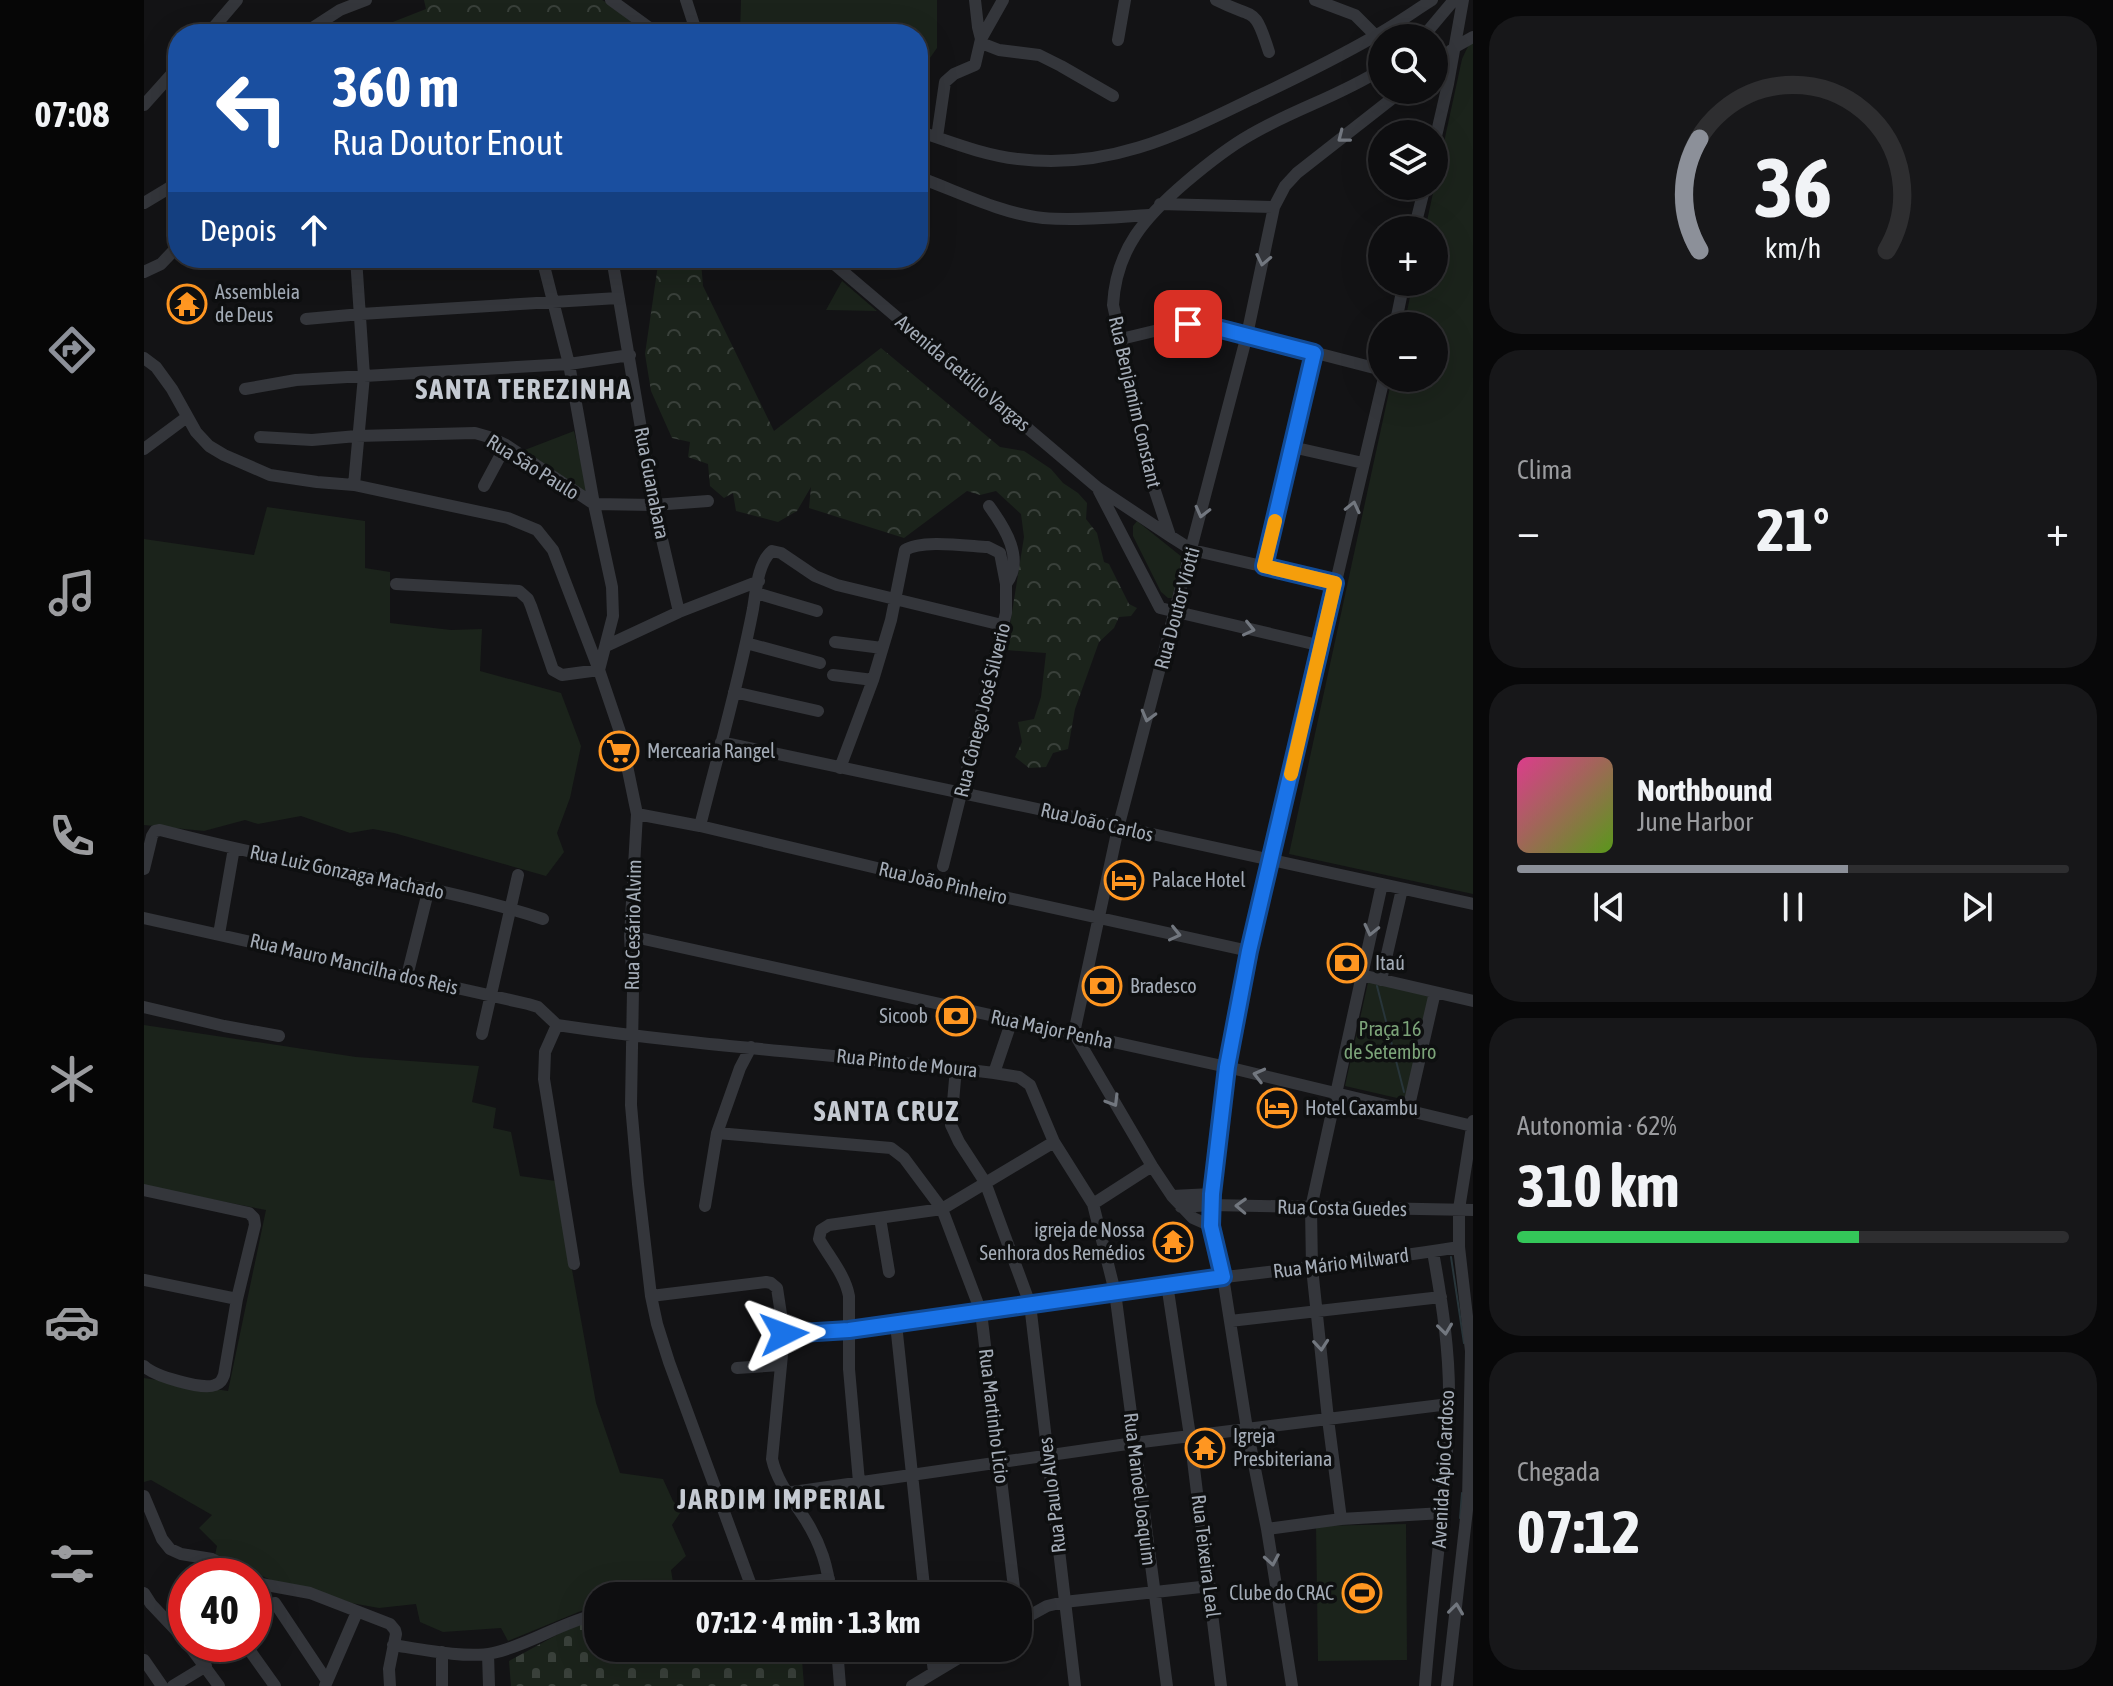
<!DOCTYPE html>
<html lang="pt">
<meta charset="utf-8">
<style>
body{margin:0;font-family:"Asap Condensed",sans-serif;background:#171719;color:#f1f3f6;height:100vh;display:flex;flex-direction:column;font-size:30px;white-space:nowrap}
*{box-sizing:border-box;margin:0}
p{font-size:26px;color:#9b9c9f}
.icon{flex:none;width:44px;height:44px;fill:none;stroke:currentColor;stroke-width:2;stroke-linecap:round;stroke-linejoin:round}
.map{position:relative;flex:1;overflow:hidden}
.details{display:flex;flex-direction:column;gap:16px;padding:16px;background:#080809;width:640px}
.details>*{flex:none}
.top-card{position:absolute;left:24px;top:24px;width:760px;height:244px;border-radius:32px;box-shadow:0 8px 32px #0002,0 0 0 2px #2e2e30;background:#1a4fa0;color:#fff;overflow:hidden}
.tools{position:absolute;left:1224px;top:24px;display:grid;gap:16px}
.tools a{display:grid;place-items:center;width:80px;height:80px;border-radius:50%;background:#0e0e10;box-shadow:0 8px 32px #0002,0 0 0 2px #2e2e30;font-size:40px}
.speed{position:absolute;left:24px;top:1558px;display:flex;gap:16px;font-size:40px;font-weight:700;text-align:center}
.speed>*{display:grid;place-content:center;width:104px;height:104px;border-radius:50%;background:#0e0e10;box-shadow:0 8px 32px #0002,0 0 0 2px #2e2e30;line-height:1}
.speed .limit{border:12px solid #d22;background:#fff;color:#111}
.pin{position:absolute;display:grid;place-items:center;width:68px;height:68px;color:#fff;margin:-34px;border-radius:16px;box-shadow:0 4px 12px #0006}
.me{position:absolute;width:88px;margin:-44px;rotate:87deg;stroke-linejoin:round;filter:drop-shadow(0 0 6px #0008)}
.turn{display:flex;align-items:center;gap:28px;height:168px;padding:0 32px;font-size:36px}
.turn .icon{width:104px;height:104px;stroke-width:2.5}
.turn b{display:block;font-size:56px;line-height:68px}
.then{display:flex;align-items:center;height:76px;padding:0 32px;background:#0003;gap:16px;font-size:30px}
.big{font-size:60px;font-weight:700;line-height:1.1}
.details .card{flex:1;display:flex;flex-direction:column;justify-content:center;gap:12px;min-width:0;padding:0 28px;border-radius:32px;background:#171719}
.details .dial{align-items:center;gap:0}
.dial svg{height:208px;overflow:visible;fill:none;stroke:#2e2e30;stroke-width:7;stroke-linecap:round;text-anchor:middle}
.dial text{fill:#f1f3f6;stroke:none}
.song{display:flex;align-items:center;gap:24px}
.cover{width:96px;height:96px;border-radius:12px;background:linear-gradient(135deg,hsl(330 70% 55%),hsl(90 70% 35%))}
.played{height:8px;border-radius:4px;background:linear-gradient(90deg,#8c9099 60%,#2e2e30 60%)}
.keys{display:flex;justify-content:space-around;direction:ltr}
.heat{display:flex;justify-content:space-between;align-items:center;font-size:44px;direction:ltr}
.charge{height:12px;border-radius:6px;background:linear-gradient(90deg,#34c759 62%,#2e2e30 0)}
.trip{position:absolute;left:440px;top:1582px;width:448px;height:80px;border-radius:32px;background:#0e0e10;box-shadow:0 8px 32px #0002,0 0 0 2px #2e2e30;font-weight:700;line-height:80px;text-align:center}
main{display:flex;flex:1;min-height:0}
.tab-bar{display:flex;flex-direction:column;width:144px;justify-content:space-around;align-items:center;background:#060606;color:#9b9c9f}
.tab-bar .icon{width:56px;height:56px}
.tab-bar .on{color:#8c9099}
.tab-bar b{font-size:36px;color:#f1f3f6}
.map>svg:first-child{display:block}
.green{fill:#1b231b}
.forest{fill:url(#forest-crowns)}
.cemetery{fill:url(#cemetery-stones)}
.lines{fill:none;stroke-linecap:round;stroke-linejoin:round}
.stream{stroke:#28353a;stroke-width:2}
.minor{stroke:#34363b;stroke-width:12}
.oneway{stroke:#72777f}
.route-casing{stroke:#114b97;stroke-width:20}
.route{stroke:#1a73e8;stroke-width:14}
.slow{stroke:#f59e0b;stroke-width:14}
.labels{text-anchor:middle;stroke-width:7;stroke-linejoin:round;paint-order:stroke}
.poi-label{font-size:20px;fill:#a4acb7;stroke:#0e0f10;text-anchor:start}
.street-label{font-size:20px;fill:#a4acb7;stroke:#0e0f10}
.park-label{font-size:20px;fill:#7ca479;stroke:#0e0f10}
.district-label{font-size:28px;font-weight:bold;letter-spacing:2px;fill:#c5cad2;stroke:#0e0f10}
</style>
<main>
<nav class="tab-bar">
<b>07:08</b>
<svg class="icon on" aria-label="directions" viewBox="0 0 24 24"><path d="M12 3l9 9-9 9-9-9zM9 14v-3h6M13 9l2 2-2 2"/></svg>
<svg class="icon" aria-label="music" viewBox="0 0 24 24"><path d="M9 18V5l10-2v13"/><circle cx="6" cy="18" r="3"/><circle cx="16" cy="16" r="3"/></svg>
<svg class="icon" aria-label="phone" viewBox="0 0 24 24"><path d="M5 4h4l2 5-3 2q2 4 5 5l2-3 5 2v4C11 20 4 13 5 4z"/></svg>
<svg class="icon" aria-label="climate" viewBox="0 0 24 24"><path d="M12 3v18M4 7l16 10M4 17L20 7"/></svg>
<svg class="icon" aria-label="car" viewBox="0 0 24 24"><path d="M5 17H2v-5l4-1 3-4h7l3 4 3 1v5h-3M9 17h6M6 11h13"/><circle cx="7" cy="17" r="2"/><circle cx="17" cy="17" r="2"/></svg>
<svg class="icon" aria-label="filters" viewBox="0 0 24 24"><path d="M4 7h16M4 17h16"/><circle cx="9" cy="7" r="2"/><circle cx="15" cy="17" r="2"/></svg>
</nav>
<div class="map">
<svg width="1329" height="1686" viewBox="0 0 1329 1686">
<defs>
<pattern id="forest-crowns" width="20" height="18" patternUnits="userSpaceOnUse" patternTransform="scale(2)"><rect width="20" height="18" fill="#1b231b"/><path d="M2 6a3 3 0 1 1 6 0M12 15a3 3 0 1 1 6 0" fill="none" stroke="#39403a"/></pattern>
<pattern id="cemetery-stones" width="16" height="16" patternUnits="userSpaceOnUse" patternTransform="scale(2)"><rect width="16" height="16" fill="#1b231b"/><path d="M2 7V4a2 2 0 0 1 4 0v3zM10 15v-3a2 2 0 0 1 4 0v3z" fill="#39403a"/></pattern>
</defs>
<rect width="100%" height="100%" fill="#131315"/>
<path class="green" d="M597,0H793V48L774,75V34H596Z
M1329,41V894L1145,854L1248,378H1290V326H1260L1269,282H1290V230H1281L1318,59L1326,42Z
M698,281L733,311L682,310Z
M430,431L445,496L378,451Z
M123,507L221,521V568L246,572V623L307,630L338,629L336,671L417,693L437,746L426,798L413,833L420,852L402,876L250,833L229,829L206,833L157,816L114,824L101,820L60,831L0,825V539L110,555Z
M993,521L1038,557L1031,594L1028,598H1024L1017,592L989,536V526Z
M1225,978L1291,996L1266,1101L1201,1086Z
M0,1025L212,1057L335,1066L328,1102L352,1108L349,1128L367,1132L376,1176L412,1181L452,1403L476,1473L519,1479L529,1501L538,1510L528,1525L542,1556L527,1570L531,1595L454,1596V1608L437,1611L364,1641L357,1628L299,1632L276,1622L272,1604L235,1608L207,1603L168,1589L127,1580L71,1555L73,1546L55,1528L68,1515L7,1480L0,1482V1378L84,1391L122,1210L0,1186Z
M1262,1524L1263,1660L1174,1661L1172,1526Z"/>
<path class="forest" d="M280,0H458L467,5L505,34H227L226,31L282,9Z
M515,258H552L557,262L559,286L630,431L737,348L856,447L880,451L907,469L919,483L934,493L943,503L942,519L953,533L960,562L965,564L985,604L993,608L987,616L975,617L970,628L955,642L931,709L924,749L909,753L902,767L885,768L871,757L878,742L874,722L890,719L897,697L902,653L862,650L880,537L877,514L852,491L836,495L823,491L760,538L665,508L667,487L653,511L634,522L592,511L589,493L580,498L566,486L564,464L544,457L546,442L528,438L507,391L501,354Z"/>
<path class="cemetery" d="M454,1618V1648H657L660,1686H367L365,1661L442,1619Z"/>
<g class="lines">
<path class="stream" d="M1233,986L1260,1092
M1307,1257L1320,1343
M1316,1518L1318,1493"/>
<path class="minor" d="M467,0L514,34
M542,0L553,34
M1072,0C1111,20 1110,4 1125,52
M1171,0L1211,15L1232,36
M64,34L93,0
M159,34L196,10L222,0
M1278,38L1310,0
M837,39L859,0
M974,40L981,0
M837,43L855,50L895,55L917,66L969,96
M1290,65L1311,47L1329,37
M0,105L34,67
M774,131C807,142 839,155 874,159C965,170 1032,136 1112,97C1152,78 1193,58 1231,36C1251,25 1269,12 1288,0
M793,137L801,82L810,74L831,65L837,39L834,27L831,0
M1290,145L1304,84L1319,0
M774,177C813,191 858,214 899,218C934,221 971,217 1005,215
M0,203L25,188L34,179
M1016,204L1130,207
M1270,230L1281,186
M468,258L510,505L535,612
M683,258L954,488L1026,536L1048,550L1191,583
M0,272L17,264L34,246
M162,319L217,314L474,298
M1251,326L1260,282
M977,339L1031,326L1055,325L1103,335L1238,370
M0,358L12,367L28,389L52,432L65,446L80,455L126,475L173,482L210,485L364,518L393,530L409,550L455,670L476,732L493,814L486,936L489,990L487,1105L494,1184L507,1296L513,1324L525,1362L608,1588
M101,389L152,380L425,364L486,355
M116,437L168,440L213,436L331,433L345,437L362,445L450,504L510,505L564,501
M1148,447L1219,463
M0,449L43,417
M210,485L220,376L212,258
M340,486L362,445
M955,491L1016,608L1178,646
M845,506C861,528 881,559 862,584
M1026,536L1010,488L969,305C972,249 1001,217 1042,182C1062,165 1083,148 1106,135C1148,110 1196,96 1238,69
M1120,566L1170,353
M252,584L375,591L384,599L387,606L409,670L418,675L455,670L469,616L468,587L450,504L425,364L398,258
M612,593L673,611
M691,642L738,648
M602,643L676,663
M462,646L535,612L615,581
M689,675L729,680
M590,692L674,711
M577,742L889,808L1329,904
M696,768L729,680L747,620L761,550C777,539 824,546 844,547L856,553L862,584V613L799,866
M493,814L556,826L796,883L1105,951
M556,826C574,754 595,682 609,609C612,591 614,562 628,551L637,553L671,576L693,585L858,625
M0,869L8,836L11,831L16,830C86,848 156,863 226,877C285,888 342,900 399,919
M0,918L384,1004L394,1007L413,1025
M75,934L90,848
M486,936L1083,1067L1328,1126
M1217,975L1329,1001
M263,976L285,888
M1237,980L1258,889
M0,1007L80,1026L135,1036
M413,1025C558,1047 704,1055 850,1073L875,1077L886,1085L910,1142L949,1204L971,1292L1023,1686
M413,1025L401,1052L400,1079L430,1264
M930,1033L974,828L1103,335L1130,207L1141,186L1153,173L1259,90
M930,1033L1008,1166L1028,1196L1049,1218L1067,1226
M338,1034L374,875
M812,1068L807,1125L815,1142L841,1182L886,1304L931,1686
M850,1073L868,1020
M1264,1110L1291,992
M573,1133L747,1148L760,1158L798,1209L837,1312L871,1596
M0,1190L105,1213L110,1218L111,1225L93,1299L80,1375C78,1380 77,1383 71,1385C58,1390 10,1376 0,1366
M1028,1196L1068,1194
M949,1204L1008,1166
M561,1206L573,1133L596,1068L607,1047
M1037,1207L1067,1205L1329,1210
M736,1218L745,1272
M0,1280L93,1299
M1023,1284L1046,1436L1077,1686
M507,1296L622,1282L627,1283L633,1288L640,1334L628,1459C633,1482 648,1499 661,1519C677,1544 684,1567 687,1596
M1086,1321L1297,1297
M752,1324L781,1596
M640,1334C769,1327 897,1301 1025,1284C1122,1271 1219,1263 1315,1247
M593,1368L636,1365
M715,1482L705,1369V1296C701,1275 686,1258 675,1239L677,1230L685,1225L798,1209L910,1142
M642,1493L990,1443L1305,1404
M0,1496L18,1539L26,1549L37,1554L68,1559L102,1576
M1197,1519L1184,1419L1168,1268L1167,1208L1238,884
M1123,1529L1197,1519L1299,1513
M110,1580L117,1584L166,1593L246,1624L251,1630L252,1634L245,1669L246,1686
M0,1593L7,1604L42,1641
M561,1596L608,1588L685,1579
M131,1603L183,1681
M874,1622L903,1606L920,1602L1066,1586
M44,1644L75,1686
M101,1644L131,1686
M249,1645C275,1649 324,1659 349,1653C386,1645 417,1622 454,1614
M693,1648L696,1686
M787,1648L790,1672
M298,1652V1686
M344,1654L345,1686
M0,1660L18,1686
M29,1686L62,1666
M181,1686L213,1612
M768,1686L831,1648
M1148,1686L1123,1529L1103,1429L1079,1277L1067,1226V1205L1083,1067L1105,951L1240,378
M1281,1686C1288,1592 1303,1499 1305,1404C1306,1353 1298,1302 1289,1252
M1303,1686L1324,1501L1327,1351L1315,1247V1209L1329,1121"/>
</g>
<defs><path id="oneway-chevron" d="M-2-3.5L2.5 0L-2 3.5" fill="none" stroke-width="1.6" stroke-linecap="round" stroke-linejoin="round" transform="scale(2)"/></defs>
<g class="oneway">
<use href="#oneway-chevron" transform="translate(1199 137) rotate(142)"/>
<use href="#oneway-chevron" transform="translate(1119 260) rotate(102)"/>
<use href="#oneway-chevron" transform="translate(1209 507) rotate(-77)"/>
<use href="#oneway-chevron" transform="translate(1058 512) rotate(104)"/>
<use href="#oneway-chevron" transform="translate(1105 629) rotate(13)"/>
<use href="#oneway-chevron" transform="translate(1004 716) rotate(105)"/>
<use href="#oneway-chevron" transform="translate(1227 930) rotate(103)"/>
<use href="#oneway-chevron" transform="translate(1031 934) rotate(13)"/>
<use href="#oneway-chevron" transform="translate(1115 1075) rotate(-166)"/>
<use href="#oneway-chevron" transform="translate(969 1101) rotate(59)"/>
<use href="#oneway-chevron" transform="translate(1097 1206) rotate(-178)"/>
<use href="#oneway-chevron" transform="translate(1301 1329) rotate(83)"/>
<use href="#oneway-chevron" transform="translate(1177 1345) rotate(85)"/>
<use href="#oneway-chevron" transform="translate(1128 1560) rotate(80)"/>
<use href="#oneway-chevron" transform="translate(1312 1609) rotate(-83)"/>
</g>
<g class="lines">
<defs>
<path id="route" d="M640,1334L705,1330L1079,1277L1067,1226L1068,1194L1083,1067L1105,951L1191,583L1120,566L1170,353L1077,329L1044,324"/>
</defs>
<use href="#route" class="route-casing"/>
<use href="#route" class="route"/>
<path class="slow" d="M1131,521L1120,566L1191,583L1147,774"/>
</g>
<defs>
<symbol id="temple-ring" viewBox="-11 -11 22 22"><circle r="9.5" fill="#0e0f10" stroke="#ff9621" stroke-width="1.5"/><path d="M0-6L5-2H3V0L6.5 2.5H4V6H1.5V3h-3V6H-4V2.5H-6.5L-3 0V-2H-5Z" fill="#ff9621"/></symbol>
<symbol id="supermarket-ring" viewBox="-11 -11 22 22"><circle r="9.5" fill="#0e0f10" stroke="#ff9621" stroke-width="1.5"/><path d="M-6-5.5h2.5l.6 2H6L4.5 2H-2.5L-4.4-4H-6ZM-1.5 3.2a1.3 1.3 0 1 0 .1 0ZM3 3.2a1.3 1.3 0 1 0 .1 0Z" fill="#ff9621"/></symbol>
<symbol id="hotel-ring" viewBox="-11 -11 22 22"><circle r="9.5" fill="#0e0f10" stroke="#ff9621" stroke-width="1.5"/><path d="M-6-4.5h1.5V1H6V5H4.5V3h-9V5H-6ZM-4 0a1.8 1.8 0 1 1 3.6 0ZM.5 0V-2.5h3Q6-2.5 6 0Z" fill="#ff9621"/></symbol>
<symbol id="bank-ring" viewBox="-11 -11 22 22"><circle r="9.5" fill="#0e0f10" stroke="#ff9621" stroke-width="1.5"/><path d="M-6-4H6V4H-6ZM0-2.3a2.3 2.3 0 1 0 0 4.6a2.3 2.3 0 1 0 0-4.6Z" fill="#ff9621"/></symbol>
<symbol id="stadium-ring" viewBox="-11 -11 22 22"><circle r="9.5" fill="#0e0f10" stroke="#ff9621" stroke-width="1.5"/><path d="M0-5a6.5 5 0 1 0 0 10a6.5 5 0 1 0 0-10ZM-3.5-1.8h7v3.6h-7Z" fill="#ff9621"/></symbol>
</defs>
<g fill-rule="evenodd">
<use href="#temple-ring" x="21" y="282" width="44" height="44"/>
<use href="#supermarket-ring" x="453" y="729" width="44" height="44"/>
<use href="#hotel-ring" x="958" y="858" width="44" height="44"/>
<use href="#bank-ring" x="1181" y="941" width="44" height="44"/>
<use href="#bank-ring" x="936" y="964" width="44" height="44"/>
<use href="#bank-ring" x="790" y="994" width="44" height="44"/>
<use href="#hotel-ring" x="1111" y="1086" width="44" height="44"/>
<use href="#temple-ring" x="1007" y="1220" width="44" height="44"/>
<use href="#temple-ring" x="1039" y="1426" width="44" height="44"/>
<use href="#stadium-ring" x="1196" y="1571" width="44" height="44"/>
</g>
<g class="labels">
<g class="poi-label">
<text x="71" y="299">Assembleia<tspan x="71" dy="23">de Deus</tspan></text>
<text x="503" y="758">Mercearia Rangel</text>
<text x="1008" y="887">Palace Hotel</text>
<text x="1231" y="970">Itaú</text>
<text x="986" y="993">Bradesco</text>
<text x="784" y="1023" text-anchor="end">Sicoob</text>
<text x="1161" y="1115">Hotel Caxambu</text>
<text x="1001" y="1237" text-anchor="end">igreja de Nossa<tspan x="1001" dy="23">Senhora dos Remédios</tspan></text>
<text x="1089" y="1443">Igreja<tspan x="1089" dy="23">Presbiteriana</tspan></text>
<text x="1190" y="1600" text-anchor="end">Clube do CRAC</text>
</g>
<g class="street-label">
<text transform="translate(819 373) rotate(40)" y="7">Avenida Getúlio Vargas</text>
<text transform="translate(991 402) rotate(77)" y="7">Rua Benjamim Constant</text>
<text transform="translate(389 467) rotate(32)" y="7">Rua São Paulo</text>
<text transform="translate(508 483) rotate(79)" y="7">Rua Guanabara</text>
<text transform="translate(1033 608) rotate(-75)" y="7">Rua Doutor Viotti</text>
<text transform="translate(838 710) rotate(-76)" y="7">Rua Cônego José Silverio</text>
<text transform="translate(953 822) rotate(13)" y="7">Rua João Carlos</text>
<text transform="translate(203 872) rotate(12)" y="7">Rua Luiz Gonzaga Machado</text>
<text transform="translate(799 883) rotate(13)" y="7">Rua João Pinheiro</text>
<text transform="translate(489 925) rotate(-89)" y="7">Rua Cesário Alvim</text>
<text transform="translate(210 964) rotate(13)" y="7">Rua Mauro Mancilha dos Reis</text>
<text transform="translate(908 1029) rotate(12)" y="7">Rua Major Penha</text>
<text transform="translate(763 1063) rotate(6)" y="7">Rua Pinto de Moura</text>
<text transform="translate(1198 1208) rotate(1)" y="7">Rua Costa Guedes</text>
<text transform="translate(1197 1263) rotate(-7)" y="7">Rua Mário Milward</text>
<text transform="translate(850 1416) rotate(83)" y="7">Rua Martinho Licio</text>
<text transform="translate(1299 1469) rotate(-87)" y="7">Avenida Ápio Cardoso</text>
<text transform="translate(996 1489) rotate(83)" y="7">Rua Manoel Joaquim</text>
<text transform="translate(908 1495) rotate(-97)" y="7">Rua Paulo Alves</text>
<text transform="translate(1062 1556) rotate(83)" y="7">Rua Teixeira Leal</text>
</g>
<g class="park-label">
<text x="1246" y="1036">Praça 16<tspan x="1246" dy="23">de Setembro</tspan></text>
</g>
<g class="district-label">
<text x="380" y="399">SANTA TEREZINHA</text>
<text x="743" y="1121">SANTA CRUZ</text>
<text x="638" y="1509">JARDIM IMPERIAL</text>
</g>
</g>
</svg>
<div class="tools">
<a><svg class="icon" aria-label="search" viewBox="0 0 24 24"><circle cx="10" cy="10" r="6"/><path d="M15 15l6 6"/></svg></a>
<a><svg class="icon" aria-label="layers" viewBox="0 0 24 24"><path d="M12 4l9 5-9 5-9-5zM3 14l9 5 9-5"/></svg></a>
<a>+</a>
<a>−</a>
</div>
<div class="speed"><div class="limit">40</div></div>
<div class="pin" style="left:1044px;top:324px;background:#d93025"><svg class="icon" aria-label="arrive" viewBox="0 0 24 24"><path d="M6 21V4h12l-3 4 3 4H6"/></svg></div>
<svg class="me" style="left:640px;top:1334px" viewBox="-20 -20 40 40"><path d="M0-17L14 15 0 8-14 15z" fill="#1a73e8" stroke="#fff" stroke-width="4"/></svg>
<div class="trip">07:12 · 4 min · 1.3 km</div>
<div class="top-card">
<div class="turn"><svg class="icon" aria-label="left" viewBox="0 0 24 24"><path d="M17 20v-9H6M10 6l-5 5 5 5"/></svg><div><b>360 m</b>Rua Doutor Enout</div></div>
<div class="then">Depois<svg class="icon" aria-label="ahead" viewBox="0 0 24 24"><path d="M12 20V5M6 11l6-6 6 6"/></svg></div>
</div>
</div>
<section class="details">
<div class="card dial"><svg viewBox="0 0 100 80">
<path d="M14 69A42 42 0 1 1 86 69"/>
<path d="M14 69A42 42 0 0 1 14 26" stroke="#8c9099"/>
<text x="50" y="56" font-size="32" font-weight="700">36</text>
<text x="50" y="72" font-size="11">km/h</text>
</svg></div>
<div class="card"><p>Clima</p>
<div class="heat"><a>−</a><b class="big">21°</b><a>+</a></div>
</div>
<div class="card">
<div class="song"><i class="cover"></i><div><b>Northbound</b><p>June Harbor</p></div></div>
<div class="played"></div>
<div class="keys"><svg class="icon" aria-label="previous" viewBox="0 0 24 24"><path d="M18 5L8 12l10 7zM5 5v14"/></svg><svg class="icon" aria-label="pause" viewBox="0 0 24 24"><path d="M8 5v14M16 5v14"/></svg><svg class="icon" aria-label="next" viewBox="0 0 24 24"><path d="M6 5l10 7-10 7zM19 5v14"/></svg></div>
</div>
<div class="card"><p>Autonomia · 62%</p><b class="big">310 km</b><div class="charge"></div></div>
<div class="card"><p>Chegada</p><b class="big">07:12</b></div>
</section>
</main>
